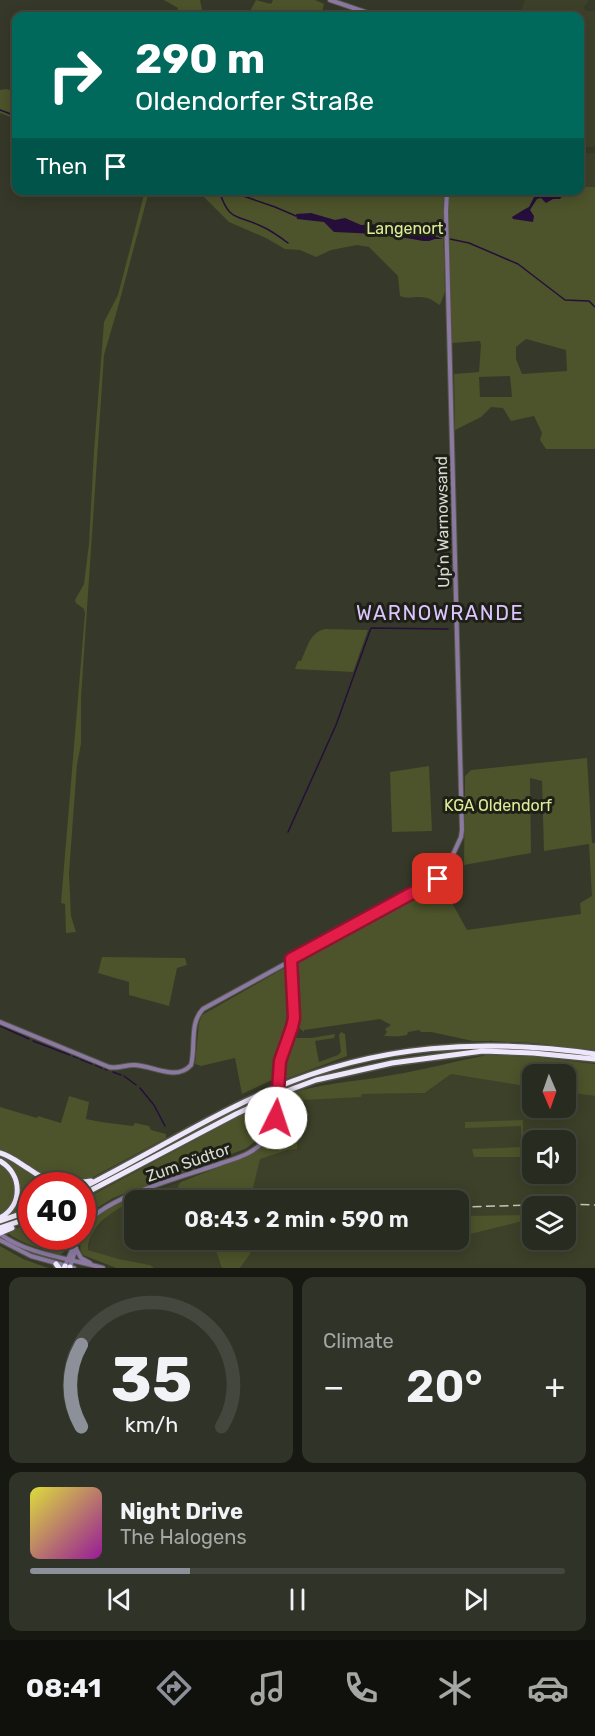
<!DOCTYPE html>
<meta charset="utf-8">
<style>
body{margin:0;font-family:Rubik,sans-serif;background:#303328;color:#f1f3f6;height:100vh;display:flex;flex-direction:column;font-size:22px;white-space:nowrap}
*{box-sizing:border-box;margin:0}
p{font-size:20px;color:#a5a7a4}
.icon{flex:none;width:33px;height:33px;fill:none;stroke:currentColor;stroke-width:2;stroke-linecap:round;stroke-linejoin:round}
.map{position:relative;height:1268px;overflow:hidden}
.panel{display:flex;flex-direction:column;gap:9px;padding:9px;background:#161811;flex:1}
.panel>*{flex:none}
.banner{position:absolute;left:12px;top:12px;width:572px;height:183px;border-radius:12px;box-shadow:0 3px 15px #0003,0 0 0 2px #44473d;background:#00695c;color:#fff;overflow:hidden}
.needle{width:39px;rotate:178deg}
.tools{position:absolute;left:522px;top:1064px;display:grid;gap:12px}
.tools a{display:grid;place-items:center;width:54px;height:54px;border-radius:12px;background:#282b1f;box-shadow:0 3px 15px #0003,0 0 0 2px #44473d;font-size:30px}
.speed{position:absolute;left:18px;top:1172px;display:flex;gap:12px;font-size:30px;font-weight:700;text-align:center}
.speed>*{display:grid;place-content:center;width:78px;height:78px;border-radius:50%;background:#282b1f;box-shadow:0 3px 15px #0003,0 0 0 2px #44473d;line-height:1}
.speed .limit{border:9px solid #d22;background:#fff;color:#111}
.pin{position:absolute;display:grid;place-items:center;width:51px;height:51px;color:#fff;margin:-26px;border-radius:12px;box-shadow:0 3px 9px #0006}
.me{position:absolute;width:66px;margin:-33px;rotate:4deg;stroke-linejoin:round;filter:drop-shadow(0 0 4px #0008)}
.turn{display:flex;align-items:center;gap:21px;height:126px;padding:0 24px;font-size:27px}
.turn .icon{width:78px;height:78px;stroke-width:2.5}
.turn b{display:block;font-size:42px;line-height:51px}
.then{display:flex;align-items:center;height:57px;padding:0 24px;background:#0003;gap:12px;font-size:22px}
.big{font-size:45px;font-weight:600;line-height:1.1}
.panel .card{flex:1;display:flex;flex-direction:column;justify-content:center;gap:9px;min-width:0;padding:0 21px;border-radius:12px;background:#303328}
.panel .dial{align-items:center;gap:0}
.dial svg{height:156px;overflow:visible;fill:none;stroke:#44473d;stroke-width:7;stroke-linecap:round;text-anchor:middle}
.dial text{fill:#f1f3f6;stroke:none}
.song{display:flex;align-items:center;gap:18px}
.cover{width:72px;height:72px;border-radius:9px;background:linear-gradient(135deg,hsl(60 70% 55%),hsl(300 70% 35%))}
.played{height:6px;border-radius:3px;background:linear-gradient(90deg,#8c9099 30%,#44473d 30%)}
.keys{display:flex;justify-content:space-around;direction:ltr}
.heat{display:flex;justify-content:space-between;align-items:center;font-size:33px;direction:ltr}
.panel .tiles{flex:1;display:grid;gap:9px;grid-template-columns:1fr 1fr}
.card:last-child{grid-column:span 2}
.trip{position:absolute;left:124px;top:1190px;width:345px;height:60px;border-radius:12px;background:#282b1f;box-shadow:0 3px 15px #0003,0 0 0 2px #44473d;font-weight:600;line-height:60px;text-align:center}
.dock{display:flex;height:96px;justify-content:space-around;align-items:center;background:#10110c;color:#a5a7a4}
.dock .icon{width:42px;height:42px}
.dock .current{color:#8c9099}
.dock b{font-size:27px;color:#f1f3f6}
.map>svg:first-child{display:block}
.built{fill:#3d4129;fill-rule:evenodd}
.green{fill:#4d532a;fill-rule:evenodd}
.water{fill:#250f3a}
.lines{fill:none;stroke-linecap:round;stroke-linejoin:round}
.stream{stroke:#250f3a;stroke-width:1.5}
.minor-casing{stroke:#535647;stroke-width:6}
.highway-casing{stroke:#535647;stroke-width:8}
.minor{stroke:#8b79a2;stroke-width:4}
.highway{stroke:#eee6fa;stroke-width:5}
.rail{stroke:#c5c7bc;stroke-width:1.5;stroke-dasharray:9 4.5;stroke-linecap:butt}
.minor-bridge-casing{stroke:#535647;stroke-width:6;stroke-linecap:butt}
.minor-bridge{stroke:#8b79a2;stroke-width:4}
.route-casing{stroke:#92132f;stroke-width:15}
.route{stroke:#e11d48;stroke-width:10}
.labels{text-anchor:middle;stroke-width:6;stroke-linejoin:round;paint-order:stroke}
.park-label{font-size:16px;fill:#deec95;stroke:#1e2018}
.street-label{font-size:16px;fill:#d8dad0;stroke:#1e2018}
.quarter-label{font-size:20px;letter-spacing:1.5px;fill:#dcc5fd;stroke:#1e2018}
</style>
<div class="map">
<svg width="595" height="1268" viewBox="0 0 595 1268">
<rect width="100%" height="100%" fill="#363929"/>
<path class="built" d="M525,0H589L583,8L587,11H595V147H583L582,153H595V187H579V16H519Z
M451,1074L532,1086V1107H566V1091L595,1096V1268H156L150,1265L119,1259L88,1250L92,1233L110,1214L137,1198L253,1154L271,1143L281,1130L287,1104L301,1099L361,1094L426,1093ZM532,1140H566V1173H532ZM135,1200H459V1239H135ZM532,1206H566V1239H532Z"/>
<path class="green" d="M164,0H200L203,14L212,16H176L178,8Z
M256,0L271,4L273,0H315L324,4L321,16H244L248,15Z
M6,89L16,91V119L0,113V90Z
M579,180L580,187H595V449H546L540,440L542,433L534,416L511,421L503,408L491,407L481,417L455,430L454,374L479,372L481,345L480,341L452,343L448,218L449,191L579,190ZM526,339L566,350L567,371L522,374L516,359V347ZM510,376L512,397H480L479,377Z
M145,191H149L118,307L104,355L81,698V744L77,764L69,873L71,916L76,932L66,933L65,904L61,903L85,613L84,609L76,603L75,600L84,584L89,544L94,451L104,322L118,295Z
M198,191H444L443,221L445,292L440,305C436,303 432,299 427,298C417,295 409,300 400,296L398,276L369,247L357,245L331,250L316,257L300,250L285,249L266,238L229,222Z
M325,629L368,630L353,672L295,669L298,661H301C307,648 310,632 325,629Z
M587,758L592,843H595V1050L533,1043L492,1041L491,1040L490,1041H473L431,1032H421L419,1030L408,1032L407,1035C398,1037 393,1036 384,1036L387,1032L385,1029L391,1025L380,1019L304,1030V1032L298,1027L299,1015L296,964L297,963L426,892L438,883H441L467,930L581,914L580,903L592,896L589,844L544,851L542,781L530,778L531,853L464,865L465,776L471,770Z
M429,766L432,831L392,832L390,772Z
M102,957L185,958L187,965L177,968L169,1006L129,995V982L98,973Z
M288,966L290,967L291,1003L289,1005V1009L291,1011C291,1035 275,1056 274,1079L242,1094L235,1058L201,1066L195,1064L199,1023L202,1015Z
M341,1032L345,1034L347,1056L283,1080L285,1060L294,1038H311L335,1034L334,1038L315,1041L319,1062L338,1055L341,1052L339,1035Z
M487,1055L535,1057L595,1064V1096L566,1092V1074H532V1087L451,1074L425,1093L362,1094L361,1097L302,1100L298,1103L299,1128L296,1133L284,1137L277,1131L282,1117L283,1096C318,1083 355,1082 392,1075C424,1070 455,1061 487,1055Z
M69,1096L89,1102L86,1119L101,1122L133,1126L135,1123L149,1126L151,1130L166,1134V1138L93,1177C75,1184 54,1182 37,1173C24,1166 15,1155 0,1151V1107L37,1118L38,1116L61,1123Z
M274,1100L275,1110L270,1126H267L257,1140L245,1149L113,1198L89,1213L83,1220V1200L238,1117Z
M523,1120V1157H474L472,1149L522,1147L521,1126L465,1128V1122Z
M270,1142H294L297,1144V1149L287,1150L260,1159L250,1200H185L183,1194L179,1192L178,1186L181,1182L252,1154Z
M0,1154C20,1163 35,1178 55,1185H32L31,1206L12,1213C25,1193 22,1170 0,1158Z
M0,1164C21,1178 19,1201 0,1216Z
M167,1188C140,1197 88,1216 88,1250L119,1259L150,1265L155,1268H116L83,1255C79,1249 80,1244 83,1237C96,1207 136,1192 167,1188Z
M530,1215L531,1219L470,1234L471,1225L465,1223L468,1216Z
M31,1222L32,1236H71L64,1252L60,1255C41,1249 22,1244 6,1232Z
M212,1239H250V1254L240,1268H222Z
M0,1246L23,1259L48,1268H0Z"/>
<path class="water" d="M547,190L563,191V195L560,199H553L546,203L541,198L537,199L530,210L534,216L533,222L513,219L512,217C518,214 522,210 529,207L534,197L544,195Z
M311,213L335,220L345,218L361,225L384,224L420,231L443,239H435L429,241H423C394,235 364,233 334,232L324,222L297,219L296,214Z"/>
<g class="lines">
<path class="stream" d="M0,110L16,116
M219,190C229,223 237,214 263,227C272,231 280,237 288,243
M226,190L275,207L296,216
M450,239L469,243L518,264L565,300L589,301L595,307
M288,832L336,725L371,628L448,629
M0,1026L29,1039
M33,1041L70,1055
M73,1056L78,1058
M80,1059L92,1064
M95,1065L102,1068
M105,1069L107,1070
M113,1072L121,1075
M124,1076L136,1085
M140,1088L154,1105L165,1126"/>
<defs>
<path id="minor" d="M330,0L377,16
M0,1022L109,1067C118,1069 125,1065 134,1065C152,1065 176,1082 191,1065C196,1047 189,1023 203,1009L431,884L444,874L461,837L462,830L446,212L447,190
M278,1078C279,1056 291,1039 294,1018L291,959
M82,1228C106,1195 184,1177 222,1163C237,1158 252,1154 263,1142C273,1132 276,1119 278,1105
M0,1234C29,1255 69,1258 103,1268
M0,1240L31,1256L74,1268
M76,1249L81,1258L90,1263
M65,1266L78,1236
M70,1267L76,1248"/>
<path id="highway" d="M0,1153C11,1156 19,1163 29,1169C49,1184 67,1185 91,1181
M0,1161C23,1175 23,1205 0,1218
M82,1188C146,1156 207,1117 273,1089C378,1044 483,1038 595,1054
M82,1195L236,1114L284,1092L316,1080L392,1063L483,1051L533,1053L595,1059
M0,1221L32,1210
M0,1228L32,1217
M0,1233L12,1228
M56,1264L59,1268
M64,1268L65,1266
M70,1268V1267"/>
</defs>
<use href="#minor" class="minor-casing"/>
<use href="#highway" class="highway-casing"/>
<use href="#minor" class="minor"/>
<use href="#highway" class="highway"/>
<path class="rail" d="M459,1207L571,1204L595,1205"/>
<defs>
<path id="minor-bridge" d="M278,1105V1078"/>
</defs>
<use href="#minor-bridge" class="minor-bridge-casing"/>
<use href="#minor-bridge" class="minor-bridge"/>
</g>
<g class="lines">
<defs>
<path id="route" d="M276,1118L280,1061L292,1027L294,1018L291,959L438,879"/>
</defs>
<use href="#route" class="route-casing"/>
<use href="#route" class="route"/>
</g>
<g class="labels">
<g class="park-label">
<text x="405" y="234">Langenort</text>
<text x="498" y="811">KGA Oldendorf</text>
</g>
<g class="street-label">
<text transform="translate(442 522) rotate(-91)" y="6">Up’n Warnowsand</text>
<text transform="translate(188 1162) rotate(-19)" y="6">Zum Südtor</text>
</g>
<g class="quarter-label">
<text x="440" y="620">WARNOWRANDE</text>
</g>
</g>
</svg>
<div class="tools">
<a><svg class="needle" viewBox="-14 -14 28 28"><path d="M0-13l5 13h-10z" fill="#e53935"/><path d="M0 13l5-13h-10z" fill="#a5a7a4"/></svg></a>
<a><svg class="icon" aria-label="sound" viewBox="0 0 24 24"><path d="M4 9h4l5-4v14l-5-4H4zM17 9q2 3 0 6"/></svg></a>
<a><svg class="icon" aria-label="layers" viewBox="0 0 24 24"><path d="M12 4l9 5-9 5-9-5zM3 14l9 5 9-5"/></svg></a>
</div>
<div class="speed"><div class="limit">40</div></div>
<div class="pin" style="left:438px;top:879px;background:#d93025"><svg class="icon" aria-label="arrive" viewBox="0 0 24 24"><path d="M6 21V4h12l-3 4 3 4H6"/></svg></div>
<svg class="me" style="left:276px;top:1118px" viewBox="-20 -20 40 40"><circle r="19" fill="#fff"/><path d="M0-13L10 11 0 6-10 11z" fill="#e11d48"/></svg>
<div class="trip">08:43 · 2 min · 590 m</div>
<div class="banner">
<div class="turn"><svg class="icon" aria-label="right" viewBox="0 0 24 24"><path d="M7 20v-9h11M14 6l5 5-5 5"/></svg><div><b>290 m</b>Oldendorfer Straße</div></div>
<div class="then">Then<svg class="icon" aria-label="arrive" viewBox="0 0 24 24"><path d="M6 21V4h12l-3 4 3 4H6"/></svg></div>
</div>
</div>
<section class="panel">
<div class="tiles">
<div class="card dial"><svg viewBox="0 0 100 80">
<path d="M14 69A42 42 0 1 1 86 69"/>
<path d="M14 69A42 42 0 0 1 14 27" stroke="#8c9099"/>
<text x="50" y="56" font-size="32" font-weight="700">35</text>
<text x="50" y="72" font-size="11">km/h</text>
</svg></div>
<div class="card"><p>Climate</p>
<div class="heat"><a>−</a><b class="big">20°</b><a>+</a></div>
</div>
<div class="card">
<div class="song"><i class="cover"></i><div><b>Night Drive</b><p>The Halogens</p></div></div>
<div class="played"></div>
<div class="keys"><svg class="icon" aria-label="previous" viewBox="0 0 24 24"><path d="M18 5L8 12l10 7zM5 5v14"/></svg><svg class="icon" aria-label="pause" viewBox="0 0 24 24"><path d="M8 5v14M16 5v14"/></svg><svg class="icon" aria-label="next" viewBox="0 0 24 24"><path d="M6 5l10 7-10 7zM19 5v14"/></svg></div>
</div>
</div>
</section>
<nav class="dock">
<b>08:41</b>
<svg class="icon current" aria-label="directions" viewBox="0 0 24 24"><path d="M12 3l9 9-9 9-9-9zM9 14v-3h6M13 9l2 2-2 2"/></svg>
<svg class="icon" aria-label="music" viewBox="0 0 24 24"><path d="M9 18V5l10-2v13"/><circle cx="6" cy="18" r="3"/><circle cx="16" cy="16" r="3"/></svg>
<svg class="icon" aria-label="phone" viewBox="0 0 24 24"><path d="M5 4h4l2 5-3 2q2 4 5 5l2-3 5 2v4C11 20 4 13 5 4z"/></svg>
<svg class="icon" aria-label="climate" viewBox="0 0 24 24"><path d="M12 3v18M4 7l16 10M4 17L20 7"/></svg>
<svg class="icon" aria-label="car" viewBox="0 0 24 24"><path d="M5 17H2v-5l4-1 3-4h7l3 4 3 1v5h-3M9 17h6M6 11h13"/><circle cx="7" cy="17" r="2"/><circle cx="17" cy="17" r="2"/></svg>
</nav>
